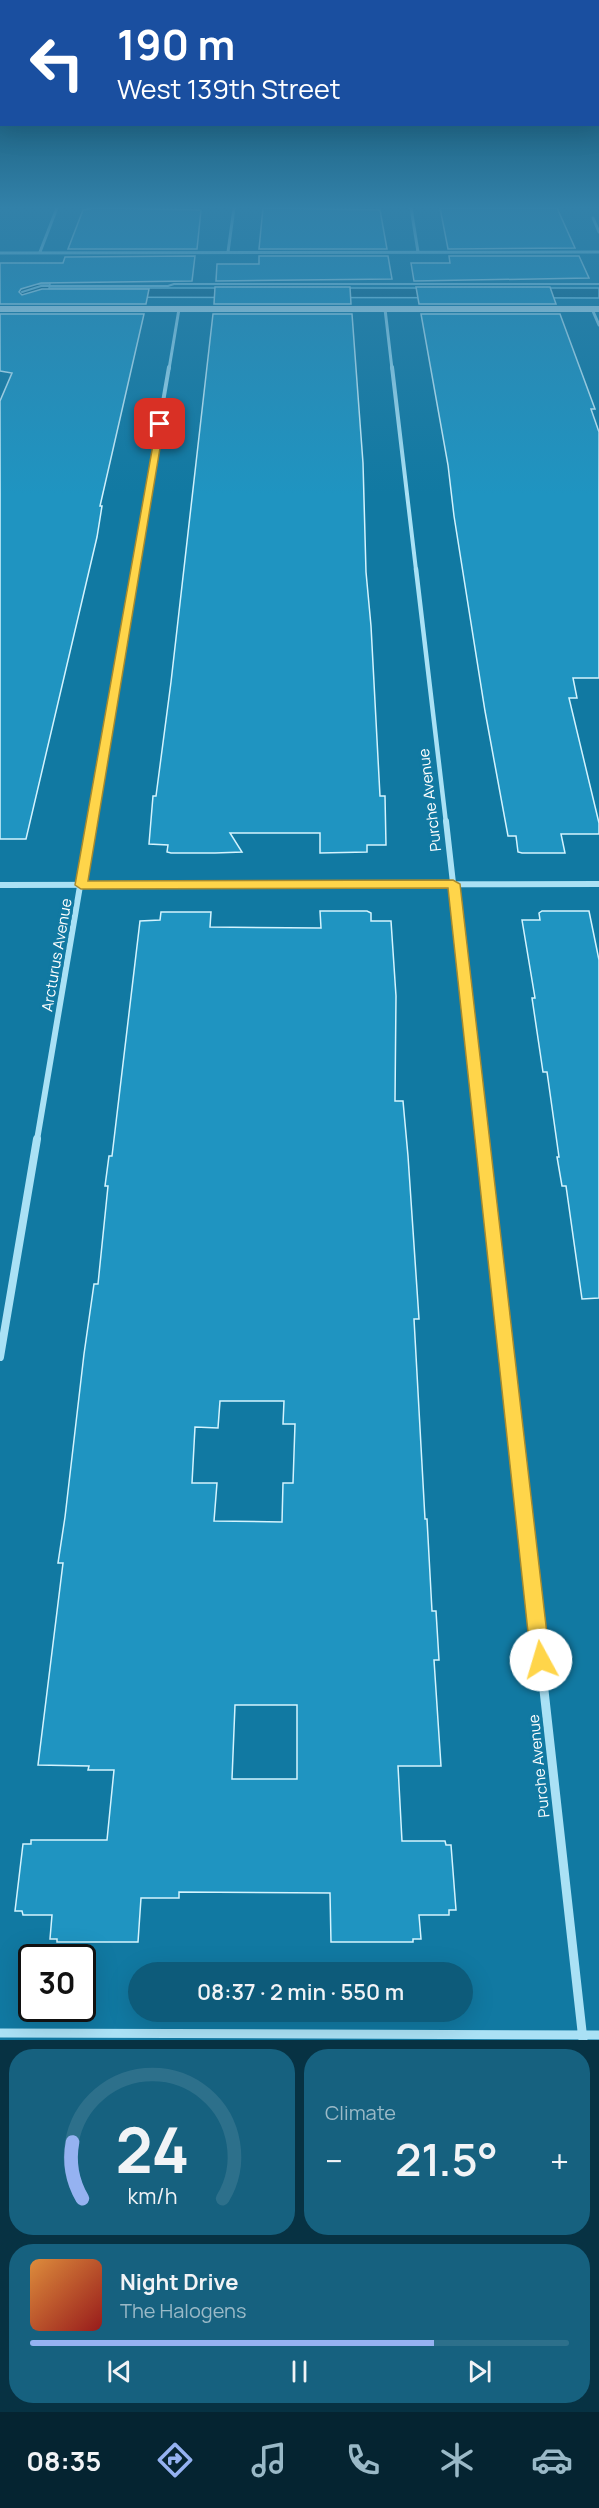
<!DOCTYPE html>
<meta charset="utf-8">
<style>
body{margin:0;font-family:Manrope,sans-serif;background:#16617f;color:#f1f3f6;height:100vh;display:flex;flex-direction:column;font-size:22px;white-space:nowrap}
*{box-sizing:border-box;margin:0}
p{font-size:20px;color:#9ab9c7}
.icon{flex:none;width:33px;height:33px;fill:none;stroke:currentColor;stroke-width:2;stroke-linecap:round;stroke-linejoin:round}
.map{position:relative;height:2040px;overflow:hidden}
.details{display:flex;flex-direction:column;gap:9px;padding:9px;background:#073243;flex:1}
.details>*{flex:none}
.guide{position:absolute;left:0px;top:0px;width:600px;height:126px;box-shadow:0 6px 24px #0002;background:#1a4fa0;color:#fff;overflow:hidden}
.speed{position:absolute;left:18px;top:1944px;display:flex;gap:12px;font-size:30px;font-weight:700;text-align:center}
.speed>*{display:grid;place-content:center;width:78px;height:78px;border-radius:50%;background:#0d5b7a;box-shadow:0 6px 24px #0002;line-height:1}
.speed .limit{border:3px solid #111;border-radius:9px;background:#fff;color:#111}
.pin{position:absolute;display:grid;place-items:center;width:51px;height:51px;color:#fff;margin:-26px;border-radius:12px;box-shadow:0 3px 9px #0006}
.me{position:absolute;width:66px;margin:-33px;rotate:354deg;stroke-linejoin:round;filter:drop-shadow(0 0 4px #0008)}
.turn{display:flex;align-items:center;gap:21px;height:126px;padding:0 18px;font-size:27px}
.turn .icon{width:78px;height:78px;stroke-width:2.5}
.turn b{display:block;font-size:42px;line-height:51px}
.big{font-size:45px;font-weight:600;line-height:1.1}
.details .widget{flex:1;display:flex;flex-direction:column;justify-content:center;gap:9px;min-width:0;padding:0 21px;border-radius:24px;background:#16617f}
.details .dial{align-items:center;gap:0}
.dial svg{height:156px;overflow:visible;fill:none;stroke:#2d708b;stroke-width:7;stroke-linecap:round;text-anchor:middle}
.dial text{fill:#f1f3f6;stroke:none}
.song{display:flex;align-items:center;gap:18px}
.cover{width:72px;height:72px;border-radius:9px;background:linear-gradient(135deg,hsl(30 70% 55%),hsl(0 70% 35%))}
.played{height:6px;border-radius:3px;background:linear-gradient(90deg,#95b2f1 75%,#2d708b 75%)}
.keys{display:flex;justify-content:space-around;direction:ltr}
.heat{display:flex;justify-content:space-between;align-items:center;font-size:33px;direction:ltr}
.details .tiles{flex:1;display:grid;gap:9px;grid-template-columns:1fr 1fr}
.widget:last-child{grid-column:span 2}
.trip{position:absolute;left:128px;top:1962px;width:345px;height:60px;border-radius:30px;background:#0d5b7a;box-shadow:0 6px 24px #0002;font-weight:600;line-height:60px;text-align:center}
.menu{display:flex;height:96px;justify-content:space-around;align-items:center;background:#052431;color:#9ab9c7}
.menu .icon{width:42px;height:42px}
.menu .active{color:#95b2f1}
.menu b{font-size:27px;color:#f1f3f6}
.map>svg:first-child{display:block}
.water{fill:#0a5c7e;stroke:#9ce1f9;stroke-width:1.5}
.building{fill:#1f94c1;stroke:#d3f3fe;stroke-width:1.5;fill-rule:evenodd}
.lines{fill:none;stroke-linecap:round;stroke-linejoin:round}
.lane{stroke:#aae1f5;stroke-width:2}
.street-far5{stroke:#aae1f5;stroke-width:3}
.street-far4{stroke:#aae1f5;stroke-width:4}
.street-far3{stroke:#aae1f5;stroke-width:4.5}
.street-far2{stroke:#aae1f5;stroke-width:6}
.street-far1{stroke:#aae1f5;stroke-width:8}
.street{stroke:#aae1f5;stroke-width:9}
.secondary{stroke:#dbf4fe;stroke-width:6}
.route{fill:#ffd54a;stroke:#a68a30;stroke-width:1.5}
.labels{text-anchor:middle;stroke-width:6;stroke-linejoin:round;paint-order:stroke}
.street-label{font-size:15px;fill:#fff;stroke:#1179a2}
</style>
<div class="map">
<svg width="599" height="2040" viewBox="0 0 599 2040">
<rect width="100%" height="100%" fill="#1179a2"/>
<path class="water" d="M34,284H50L49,288H599V298L0,297V288Z"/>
<path class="building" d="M96,208L201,210L197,249H68L83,210Z
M263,208L380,210L387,249H259Z
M440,208H557L575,248L448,249Z
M195,256L192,281L41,283L21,289L19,292L22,295L42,289H149L146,304H0V263H63L65,257Z
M259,256H388L392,279L216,281L217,264H259Z
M449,256H579L589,278L414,281L411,263H450Z
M215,287H350L351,304H214Z
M416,287H550L556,304H419Z
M0,314H144L100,506H102L97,537L26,839H0V401L12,373L0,371Z
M213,314H352L363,463L366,572L371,626L380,796H385L386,845H367V852L320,853V833H230L242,852L215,853H171L167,852L168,845L149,844L153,796H156L171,682Z
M421,314H560L595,409H591L599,432V678H573L577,698H569L599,823V834H561L565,853H522L518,852L516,836H508L485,711L454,516L448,465Z
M320,911H367L371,913V921H391L396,996L395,1101H403L408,1156L419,1319H414L425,1519H427L432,1611H436L439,1660H434L441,1766H398L402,1841H445L446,1845H451L456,1910H449V1915H419L421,1939H413V1942H331L330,1893L179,1892V1898H141L138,1942H57V1939H50L52,1915H23L22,1911H15L23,1844H31V1840H107L114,1770H88L89,1766L38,1765L63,1563H58L65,1517L84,1354L94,1284H98L108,1186H105L109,1156H112L140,921L160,920L161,912H211L210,927L321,928ZM220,1401H284L283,1424H295L293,1483H283L282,1522L214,1521L217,1483H192L195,1427L218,1428ZM235,1705H297V1779H232Z
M542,911H589L599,960V1298L582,1299L566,1186H562L557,1157H559L547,1072H543L532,998H535L522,920H540L539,913Z"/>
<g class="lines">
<path class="lane" d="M22,292L41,286H168L174,284H599"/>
<path class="street-far5" d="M411,208L418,252
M593,218L599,232
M40,252L57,208
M228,252L234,208
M0,253L599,252
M385,309L392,369
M592,309L599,325
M169,369L179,309"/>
<path class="street-far4" d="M392,367L416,570
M134,570L169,367"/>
<path class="street-far3" d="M416,569L446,823
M91,823L135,569"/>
<path class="street-far2" d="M446,821L482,1140
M0,885L599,884
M37,1140L91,821"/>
<path class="street-far1" d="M482,1139L527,1539
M0,1357L37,1139"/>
<path class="street" d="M527,1538L583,2040
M0,2033L599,2035"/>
<path class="secondary" d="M0,309H599"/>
</g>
<linearGradient id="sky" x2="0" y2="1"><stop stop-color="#094359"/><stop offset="0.42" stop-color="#3281a9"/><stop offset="1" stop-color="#3281a9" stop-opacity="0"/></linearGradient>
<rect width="599" height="494" fill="url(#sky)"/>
<path class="route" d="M157,422L164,424L88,881L453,880L460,884L550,1660L548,1666L541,1668L534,1666L531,1660L448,888L81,889L75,885Z"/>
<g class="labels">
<g class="street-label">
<text transform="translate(430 800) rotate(-97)" y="5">Purche Avenue</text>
<text transform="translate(57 955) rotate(-80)" y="5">Arcturus Avenue</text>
<text transform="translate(539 1766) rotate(-96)" y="5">Purche Avenue</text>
</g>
</g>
</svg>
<div class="speed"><div class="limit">30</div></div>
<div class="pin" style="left:160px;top:424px;background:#d93025"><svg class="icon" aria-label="arrive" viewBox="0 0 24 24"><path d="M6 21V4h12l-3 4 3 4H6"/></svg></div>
<svg class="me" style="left:541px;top:1660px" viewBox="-20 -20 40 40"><circle r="19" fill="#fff"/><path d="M0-13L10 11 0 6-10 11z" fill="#ffd54a"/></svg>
<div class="trip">08:37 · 2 min · 550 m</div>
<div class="guide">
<div class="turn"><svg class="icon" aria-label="left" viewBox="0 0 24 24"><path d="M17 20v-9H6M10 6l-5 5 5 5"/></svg><div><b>190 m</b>West 139th Street</div></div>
</div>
</div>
<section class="details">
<div class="tiles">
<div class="widget dial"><svg viewBox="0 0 100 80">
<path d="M14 69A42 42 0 1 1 86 69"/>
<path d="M14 69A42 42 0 0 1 9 40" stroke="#95b2f1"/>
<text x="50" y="56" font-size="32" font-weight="700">24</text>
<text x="50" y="72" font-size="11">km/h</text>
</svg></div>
<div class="widget"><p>Climate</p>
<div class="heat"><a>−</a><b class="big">21.5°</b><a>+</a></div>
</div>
<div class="widget">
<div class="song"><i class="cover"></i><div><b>Night Drive</b><p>The Halogens</p></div></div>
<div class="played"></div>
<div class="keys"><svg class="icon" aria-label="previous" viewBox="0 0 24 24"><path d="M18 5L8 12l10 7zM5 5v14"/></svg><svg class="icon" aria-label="pause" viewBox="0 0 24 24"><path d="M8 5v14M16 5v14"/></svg><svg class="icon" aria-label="next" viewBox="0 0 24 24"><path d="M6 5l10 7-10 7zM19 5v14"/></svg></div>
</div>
</div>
</section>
<nav class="menu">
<b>08:35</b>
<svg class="icon active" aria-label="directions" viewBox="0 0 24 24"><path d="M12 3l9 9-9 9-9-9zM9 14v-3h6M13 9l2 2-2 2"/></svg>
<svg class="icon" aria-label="music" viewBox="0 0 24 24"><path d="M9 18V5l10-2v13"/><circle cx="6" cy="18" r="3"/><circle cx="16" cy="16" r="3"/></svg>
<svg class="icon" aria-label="phone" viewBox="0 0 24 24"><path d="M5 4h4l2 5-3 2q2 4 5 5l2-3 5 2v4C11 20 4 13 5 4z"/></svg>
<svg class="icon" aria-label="climate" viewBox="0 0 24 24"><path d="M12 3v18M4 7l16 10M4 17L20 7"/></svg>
<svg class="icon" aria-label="car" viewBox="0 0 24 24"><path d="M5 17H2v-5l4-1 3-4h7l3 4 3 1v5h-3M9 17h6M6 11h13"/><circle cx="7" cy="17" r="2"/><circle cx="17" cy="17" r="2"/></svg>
</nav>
